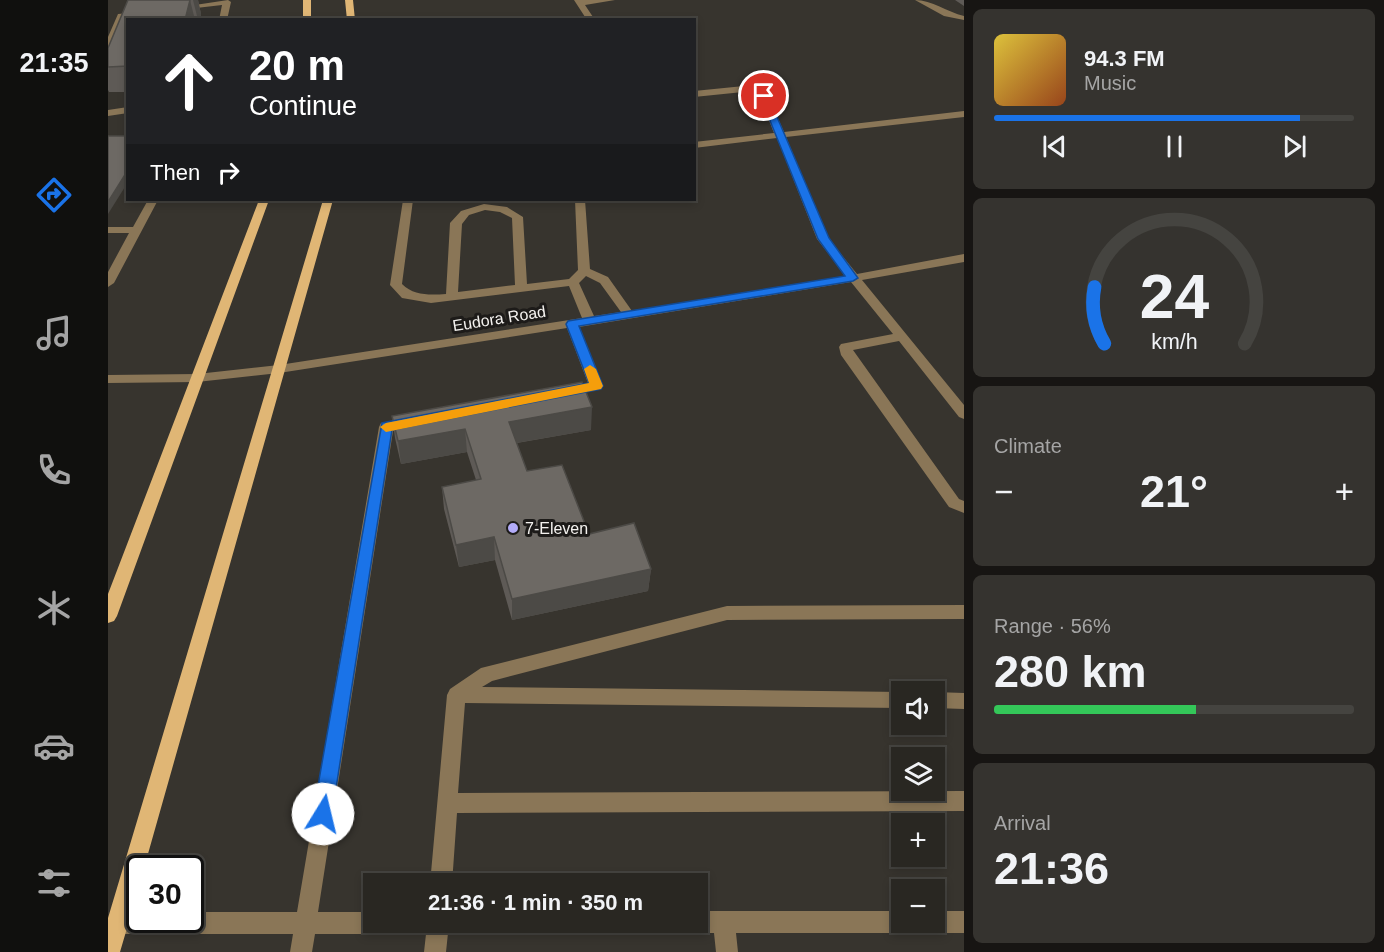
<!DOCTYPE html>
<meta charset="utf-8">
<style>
body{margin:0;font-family:Helvetica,sans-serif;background:#35332f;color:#f1f3f6;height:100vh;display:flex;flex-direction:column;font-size:22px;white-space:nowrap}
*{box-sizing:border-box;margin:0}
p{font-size:20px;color:#a5a5a5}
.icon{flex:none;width:33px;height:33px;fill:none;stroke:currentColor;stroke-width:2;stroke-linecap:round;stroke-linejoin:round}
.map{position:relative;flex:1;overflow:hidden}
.drawer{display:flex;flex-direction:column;gap:9px;padding:9px;background:#171513;width:420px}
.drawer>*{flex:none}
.top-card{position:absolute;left:18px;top:18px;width:570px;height:183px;border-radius:0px;box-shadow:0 3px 9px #0003,0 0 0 2px #454440;background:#202124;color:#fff;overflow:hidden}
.buttons{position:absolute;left:783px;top:681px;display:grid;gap:12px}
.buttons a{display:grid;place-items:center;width:54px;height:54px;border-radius:0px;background:#292722;box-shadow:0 3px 9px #0003,0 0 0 2px #454440;font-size:30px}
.speed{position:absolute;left:18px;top:855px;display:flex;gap:12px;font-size:30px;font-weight:700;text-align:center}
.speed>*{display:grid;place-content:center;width:78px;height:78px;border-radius:50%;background:#292722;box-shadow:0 3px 9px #0003,0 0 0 2px #454440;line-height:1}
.speed .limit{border:3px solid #111;border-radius:9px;background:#fff;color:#111}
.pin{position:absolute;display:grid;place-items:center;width:51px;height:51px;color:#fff;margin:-26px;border:3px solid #fff;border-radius:50%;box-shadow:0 2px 6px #0007}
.me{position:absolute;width:66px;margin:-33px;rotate:9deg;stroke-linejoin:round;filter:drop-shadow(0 0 4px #0008)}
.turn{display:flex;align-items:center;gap:21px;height:126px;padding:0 24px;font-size:27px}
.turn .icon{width:78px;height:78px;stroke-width:2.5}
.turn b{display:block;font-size:42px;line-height:51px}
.then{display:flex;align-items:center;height:57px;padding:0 24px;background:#0003;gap:12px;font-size:22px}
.big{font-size:45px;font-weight:700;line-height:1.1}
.drawer .card{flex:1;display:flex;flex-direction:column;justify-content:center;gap:9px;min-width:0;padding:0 21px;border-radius:9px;background:#35332f}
.drawer .dial{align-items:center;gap:0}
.dial svg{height:156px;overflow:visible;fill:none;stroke:#454440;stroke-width:7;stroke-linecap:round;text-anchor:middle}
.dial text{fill:#f1f3f6;stroke:none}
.song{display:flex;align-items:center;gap:18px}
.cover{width:72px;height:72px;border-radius:9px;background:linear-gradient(135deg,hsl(50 70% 55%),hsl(20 70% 35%))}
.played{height:6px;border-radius:3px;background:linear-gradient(90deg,#1a73e8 85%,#454440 85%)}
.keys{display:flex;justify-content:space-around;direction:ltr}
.heat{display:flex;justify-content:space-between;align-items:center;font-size:33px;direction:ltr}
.charge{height:9px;border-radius:4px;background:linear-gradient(90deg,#34c759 56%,#454440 0)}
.trip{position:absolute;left:255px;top:873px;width:345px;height:60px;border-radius:0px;background:#292722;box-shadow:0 3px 9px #0003,0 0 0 2px #454440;font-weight:700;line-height:60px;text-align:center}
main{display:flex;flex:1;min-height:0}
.tab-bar{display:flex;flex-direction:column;width:108px;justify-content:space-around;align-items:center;background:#10100e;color:#a5a5a5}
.tab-bar .icon{width:42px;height:42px}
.tab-bar .active{color:#1a73e8}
.tab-bar b{font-size:27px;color:#f1f3f6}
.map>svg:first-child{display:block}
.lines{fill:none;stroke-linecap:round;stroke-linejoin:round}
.minor{fill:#8a7657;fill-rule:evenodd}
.major{fill:#e0b675;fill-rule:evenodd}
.wall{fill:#5e5a56}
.shaded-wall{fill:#4c4a46}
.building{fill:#6d6964;stroke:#4c4a46;stroke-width:1.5}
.route{fill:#1a73e8;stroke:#114b97;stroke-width:1.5}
.slow{fill:#f59e0b}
.poi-dot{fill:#b3acf9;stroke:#1d1b19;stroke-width:2}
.labels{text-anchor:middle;stroke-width:6;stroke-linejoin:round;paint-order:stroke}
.street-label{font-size:16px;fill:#f4f2ef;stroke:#1d1b19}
.poi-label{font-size:16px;fill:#f4f2ef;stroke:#1d1b19;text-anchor:start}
</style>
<main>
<nav class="tab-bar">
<b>21:35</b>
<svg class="icon active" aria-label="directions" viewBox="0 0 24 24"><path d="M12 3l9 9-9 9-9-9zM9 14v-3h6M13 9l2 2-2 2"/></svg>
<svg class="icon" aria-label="music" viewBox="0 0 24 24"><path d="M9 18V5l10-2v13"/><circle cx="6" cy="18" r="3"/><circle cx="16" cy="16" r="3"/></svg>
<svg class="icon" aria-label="phone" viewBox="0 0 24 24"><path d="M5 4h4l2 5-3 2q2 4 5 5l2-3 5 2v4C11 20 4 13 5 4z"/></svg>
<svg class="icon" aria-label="climate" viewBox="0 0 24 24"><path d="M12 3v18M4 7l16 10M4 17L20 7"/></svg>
<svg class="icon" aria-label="car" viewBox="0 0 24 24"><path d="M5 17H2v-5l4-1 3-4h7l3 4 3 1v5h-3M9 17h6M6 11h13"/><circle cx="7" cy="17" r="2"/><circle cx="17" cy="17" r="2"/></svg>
<svg class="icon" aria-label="filters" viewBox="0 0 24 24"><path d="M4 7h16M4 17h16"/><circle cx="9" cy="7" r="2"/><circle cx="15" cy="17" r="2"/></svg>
</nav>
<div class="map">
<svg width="856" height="952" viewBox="0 0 856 952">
<rect width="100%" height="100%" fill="#37342e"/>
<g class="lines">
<path class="minor" d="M120,0L123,2L119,20H111L114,5L71,10L67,8Z
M466,0H507L477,5L487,20H479Z
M807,0C824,0 839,12 856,16V20L836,16Z
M33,12L37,14L36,16L16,18L4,47L0,50V37L10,14Z
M636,86L659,94L676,132L856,111V117L678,137L720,238L749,274L856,254V262L754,280L856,405V419L851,417L791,341L745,350L851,499L856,501V513L841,507L733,355L731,347L733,344L785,334L743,282L471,327L495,386L493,389L457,397L452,395L450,392L452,389L480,383L459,328L171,373L89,382L0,383V375L89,374L171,365L474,318L461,286L323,303L294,298L282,285L295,200H305L294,284C306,296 322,295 338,294L342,223L353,211L376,204L399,207L415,217L419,284L461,279L470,270L467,200H477L482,269L500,277L524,311L738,276L709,239L669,138L586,148V142L666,133L652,98L635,92L586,97V91ZM377,210L392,212L404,218L407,285L350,292L354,224L361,215ZM478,276L492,283L513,312L486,316L471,283Z
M20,107V113L0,116V110Z
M40,200H50L6,283L0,287V272L21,233H0V227H25Z
M304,417L311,422L309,425L285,431L210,912H266V922H590V911H794V922H805L802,930L794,933H628L630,952H608L606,933H340L338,952H316L318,934H207L204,952H182L185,934H10L2,931L0,921L2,915L10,912H32V920H82V912H189L271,427L273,423Z
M856,605V619L619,620L384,681L374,687L794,692V708L357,703L350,793L856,791V811L349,813L344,884H322L339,695L342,689L373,668L619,606Z
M826,692L856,693V709L826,708Z
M826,911H856V933H826L818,930L815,922H826Z"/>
<path class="major" d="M195,0H203V20H195Z
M237,0H245L247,20H239Z
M151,200H161L9,616L6,621L0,623V594Z
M215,200H225L36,868H32V884L12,952H0V918Z"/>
</g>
<path class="wall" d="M20,0H90L93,14L92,20H20V92H1L0,90V48Z
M847,0H856V6Z
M284,416L483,430L409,443L419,471L481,534L543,569L540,591L404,620L387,560L351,567L336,509L334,487L368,480L359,452L293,464L287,438Z"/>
<path class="shaded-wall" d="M82,0L87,20H77Z
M85,0H90L93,14L92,20H90Z
M20,170V182L0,214V202Z
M484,407L483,430L402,444L401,422Z
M357,429L359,452L293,464L290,441Z
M386,537L387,560L351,567L348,545Z
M543,569L540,591L404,620V599Z"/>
<path class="building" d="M20,0H82L77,20H20V66L0,67V48Z
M0,136H20V170L0,202Z
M474,382L484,407L401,422L419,471L454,465L481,534L526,523L543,569L404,599L386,537L348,545L334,487L373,479L357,429L290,441L284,416Z"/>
<path class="route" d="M656,93L660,96L721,238L750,278L745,281L471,326L495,386L493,389L284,430L224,814L221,821L215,823L208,821L205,814L274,423L481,383L458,324L460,321L737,276L710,239L652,96Z"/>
<path class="slow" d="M482,365L488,369L495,386L493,389L278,432L272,427L278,423L481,383L476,369Z"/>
<circle class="poi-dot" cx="405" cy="528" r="6"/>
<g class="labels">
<g class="street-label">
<text transform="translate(391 318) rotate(-9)" y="6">Eudora Road</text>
</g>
<g class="poi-label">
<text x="417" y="534">7-Eleven</text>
</g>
</g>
</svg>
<div class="buttons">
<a><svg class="icon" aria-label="sound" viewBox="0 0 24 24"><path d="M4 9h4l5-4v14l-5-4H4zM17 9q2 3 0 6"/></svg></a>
<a><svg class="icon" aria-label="layers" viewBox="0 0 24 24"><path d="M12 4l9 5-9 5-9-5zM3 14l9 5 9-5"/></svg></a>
<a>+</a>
<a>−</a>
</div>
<div class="speed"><div class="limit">30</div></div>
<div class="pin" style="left:656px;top:96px;background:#d93025"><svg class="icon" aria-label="arrive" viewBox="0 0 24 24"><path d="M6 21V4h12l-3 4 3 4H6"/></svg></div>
<svg class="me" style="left:215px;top:814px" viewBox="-20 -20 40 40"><circle r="19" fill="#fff"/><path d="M0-13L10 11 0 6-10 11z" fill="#1a73e8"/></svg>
<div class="trip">21:36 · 1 min · 350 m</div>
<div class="top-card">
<div class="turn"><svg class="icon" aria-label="ahead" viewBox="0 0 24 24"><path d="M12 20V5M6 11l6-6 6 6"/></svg><div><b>20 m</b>Continue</div></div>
<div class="then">Then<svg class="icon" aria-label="right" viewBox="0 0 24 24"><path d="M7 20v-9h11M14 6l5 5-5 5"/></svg></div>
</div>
</div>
<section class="drawer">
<div class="card">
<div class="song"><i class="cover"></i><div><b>94.3 FM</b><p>Music</p></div></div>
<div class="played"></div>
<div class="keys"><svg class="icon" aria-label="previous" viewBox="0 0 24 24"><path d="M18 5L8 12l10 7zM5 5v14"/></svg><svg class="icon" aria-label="pause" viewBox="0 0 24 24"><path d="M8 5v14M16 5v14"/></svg><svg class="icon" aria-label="next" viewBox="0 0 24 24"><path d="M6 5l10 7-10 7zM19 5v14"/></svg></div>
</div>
<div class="card dial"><svg viewBox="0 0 100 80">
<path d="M14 69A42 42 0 1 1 86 69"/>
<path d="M14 69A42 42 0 0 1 9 40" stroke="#1a73e8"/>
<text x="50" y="56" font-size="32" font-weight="700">24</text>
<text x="50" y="72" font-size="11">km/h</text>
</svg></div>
<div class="card"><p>Climate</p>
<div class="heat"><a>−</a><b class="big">21°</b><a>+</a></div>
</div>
<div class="card"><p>Range · 56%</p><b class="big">280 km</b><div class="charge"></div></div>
<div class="card"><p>Arrival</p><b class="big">21:36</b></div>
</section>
</main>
